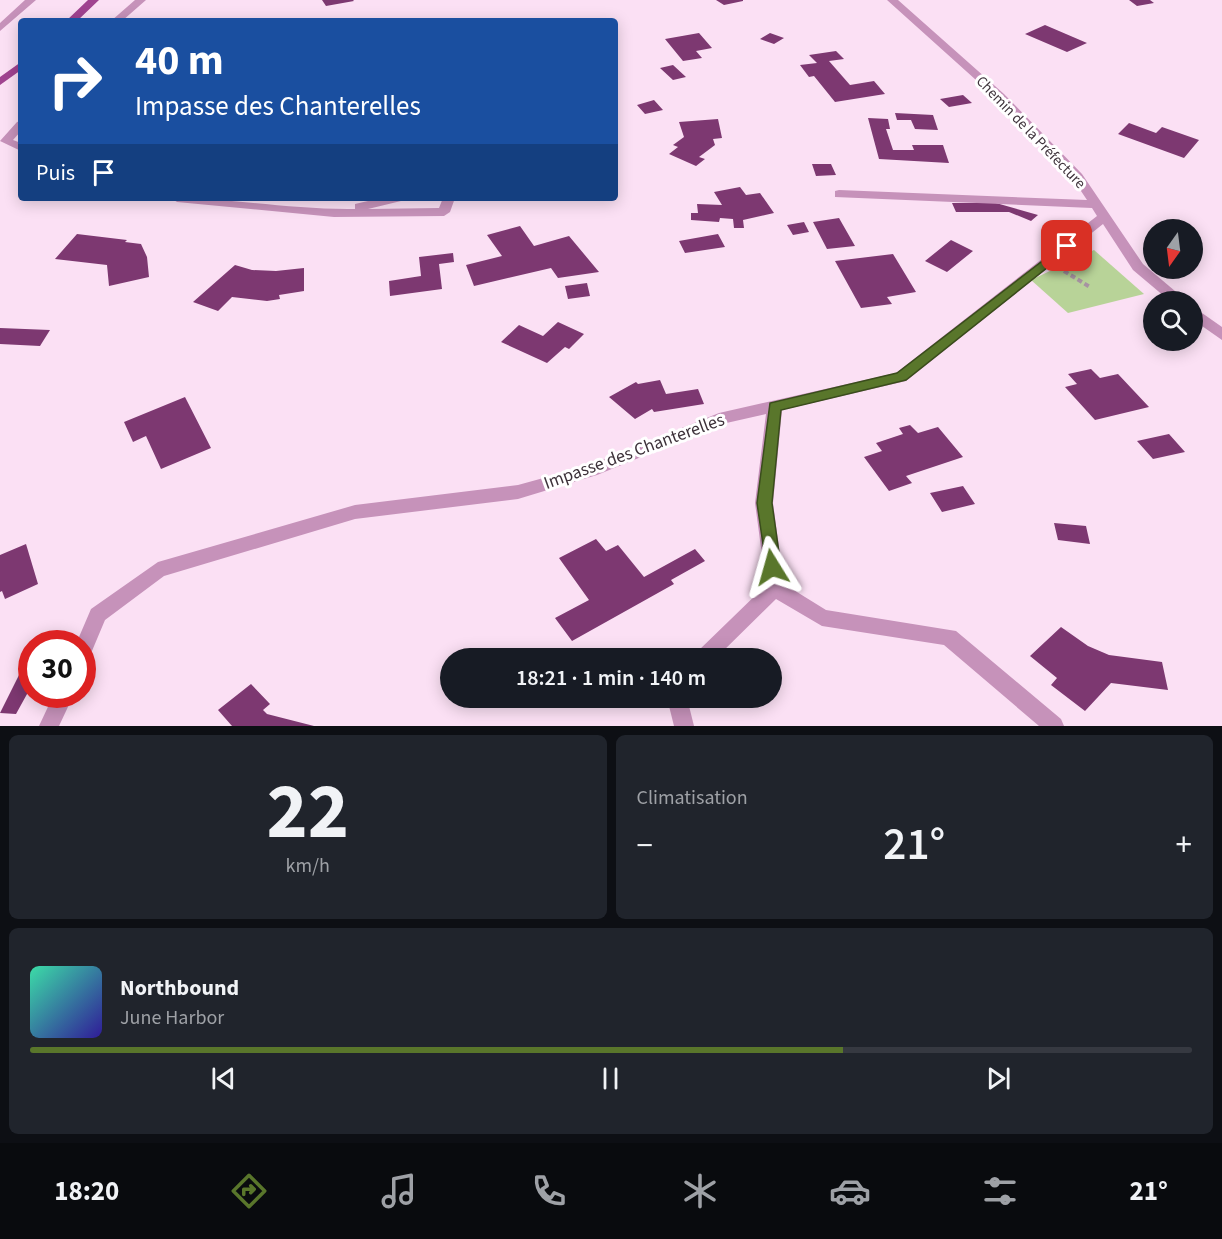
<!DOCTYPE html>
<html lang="fr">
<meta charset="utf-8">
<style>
body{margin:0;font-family:"Source Sans 3",sans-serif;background:#20242c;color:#f1f3f6;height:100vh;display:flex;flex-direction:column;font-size:22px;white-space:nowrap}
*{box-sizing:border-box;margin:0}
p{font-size:20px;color:#9ea1a6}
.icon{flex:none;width:33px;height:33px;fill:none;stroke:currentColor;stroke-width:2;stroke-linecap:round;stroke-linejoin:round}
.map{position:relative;height:726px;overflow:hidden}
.details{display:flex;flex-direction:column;gap:9px;padding:9px;background:#0d0f14;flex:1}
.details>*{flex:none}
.banner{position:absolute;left:18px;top:18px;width:600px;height:183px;border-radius:6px;box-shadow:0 3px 15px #0003;background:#1a4fa0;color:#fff;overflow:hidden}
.needle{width:39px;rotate:194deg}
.buttons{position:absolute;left:1143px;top:219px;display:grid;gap:12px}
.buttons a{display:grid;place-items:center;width:60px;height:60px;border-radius:50%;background:#171b24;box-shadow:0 3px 15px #0003;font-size:30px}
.speed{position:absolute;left:18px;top:630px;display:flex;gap:12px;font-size:30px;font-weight:700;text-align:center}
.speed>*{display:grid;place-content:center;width:78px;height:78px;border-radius:50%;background:#171b24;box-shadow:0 3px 15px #0003;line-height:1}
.speed .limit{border:9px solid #d22;background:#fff;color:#111}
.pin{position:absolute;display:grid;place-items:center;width:51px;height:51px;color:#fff;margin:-26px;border-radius:12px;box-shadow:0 3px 9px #0006}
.me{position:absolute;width:66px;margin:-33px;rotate:352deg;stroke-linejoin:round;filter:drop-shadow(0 0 4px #0008)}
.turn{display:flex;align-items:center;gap:21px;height:126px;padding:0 18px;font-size:27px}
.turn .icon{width:78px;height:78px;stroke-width:2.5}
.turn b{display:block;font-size:42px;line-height:51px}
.then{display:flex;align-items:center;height:57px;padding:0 18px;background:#0003;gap:12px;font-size:22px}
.big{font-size:45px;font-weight:600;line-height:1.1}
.details .tile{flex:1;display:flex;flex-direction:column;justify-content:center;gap:9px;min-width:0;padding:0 21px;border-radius:9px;background:#20242c}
.details .dial{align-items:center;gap:0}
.dial b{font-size:78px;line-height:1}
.song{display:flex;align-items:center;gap:18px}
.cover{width:72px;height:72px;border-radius:9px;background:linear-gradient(135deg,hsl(160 70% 55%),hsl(250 70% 35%))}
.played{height:6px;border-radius:3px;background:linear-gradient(90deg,#59762b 70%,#363941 70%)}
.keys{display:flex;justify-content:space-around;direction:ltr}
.heat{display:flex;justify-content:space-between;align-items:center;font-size:33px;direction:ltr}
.details .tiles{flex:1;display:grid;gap:9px;grid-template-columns:1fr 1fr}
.tile:last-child{grid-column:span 2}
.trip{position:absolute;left:440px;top:648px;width:342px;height:60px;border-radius:30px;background:#171b24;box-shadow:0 3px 15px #0003;font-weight:600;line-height:60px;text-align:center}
.dock{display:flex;height:96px;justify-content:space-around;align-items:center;background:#090b0e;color:#9ea1a6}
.dock .icon{width:42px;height:42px}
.dock .active{color:#59762b}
.dock b{font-size:27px;color:#f1f3f6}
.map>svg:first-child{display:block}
.green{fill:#b8d398}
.building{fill:#7d3871}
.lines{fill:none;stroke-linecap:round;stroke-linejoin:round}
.path{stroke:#a793a2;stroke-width:4;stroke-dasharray:5 3;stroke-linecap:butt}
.minor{fill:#c692ba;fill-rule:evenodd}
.major{fill:#a04390;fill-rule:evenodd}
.route{fill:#59762b;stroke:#3a4d1c;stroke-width:1.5}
.labels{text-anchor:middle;stroke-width:6;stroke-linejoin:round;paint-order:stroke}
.far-street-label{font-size:15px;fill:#3d323a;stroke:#fff}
.street-label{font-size:18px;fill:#3d323a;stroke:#fff}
</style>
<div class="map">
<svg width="1222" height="726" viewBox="0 0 1222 726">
<rect width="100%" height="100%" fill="#fbe0f4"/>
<path class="green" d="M1094,250L1144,294L1068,313L1031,280Z"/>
<path class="building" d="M322,0H353L354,1L326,6Z
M716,0H743V1L724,5Z
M1129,0H1150L1154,3L1137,6Z
M1045,25L1087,43L1067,52L1025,34Z
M699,33L712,48L696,51L702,58L683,61L665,39Z
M770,33L784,38L774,44L760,39Z
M836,51L844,59L829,61L850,85L874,81L885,94L835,102L814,76L809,77L800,65L817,63L809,55Z
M673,65L686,77L673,80L660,68Z
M963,95L972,103L949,107L940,99Z
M654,100L663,110L645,114L637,105Z
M895,113L933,115L938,130L915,129L911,120H897Z
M868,118L888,119L890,129H886L893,150H914L912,145H943L949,163L879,159Z
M718,119L722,138L713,139L715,145L699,157L705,159L696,166L669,154L678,147L673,145L684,137L679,122Z
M1129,123L1156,133L1162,127L1199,140L1184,158L1118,134Z
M812,164H831L836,175L816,176Z
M740,187L746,195L760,193L774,213L743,220L744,228H734L733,219L720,218L719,222L691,220V213H698L697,204L722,205L714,192Z
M952,203H996L1038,215L1031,221L1009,212H956Z
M839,218L855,246L827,249L813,222Z
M804,222L809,232L793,235L787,225Z
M520,226L534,246L569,236L599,272L558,278L551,268L474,286L466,265L502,256L487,235Z
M77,234L127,240L125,242L141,244L147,257L149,277L109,286L107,265L55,259Z
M718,234L725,247L685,253L679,241Z
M951,240L973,251L947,272L925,261Z
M453,253L454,262L439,264L442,289L390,296L389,281L421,276L419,257Z
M893,254L916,292L887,297L892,304L861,308L835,261Z
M235,265L252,270L276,271L304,268V291L279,295L280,299L267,301L232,297L218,311L193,302Z
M587,283L590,296L568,299L565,286Z
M558,322L584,334L569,349L565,347L547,363L501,342L519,325L543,336Z
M0,328L50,330L40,346L0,344Z
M1091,369L1100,378L1118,374L1149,407L1095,420L1065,387L1077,384L1068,374Z
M660,380L666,394L698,389L704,404L654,412L652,409L635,419L609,397L636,382L638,384Z
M185,397L211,448L161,469L146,436L133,442L124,422Z
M910,425L918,433L938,427L963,457L906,476L912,483L889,491L864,457L882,451L876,443L903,434L899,428Z
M1169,434L1185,452L1153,459L1137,441Z
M963,486L975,504L942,512L930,493Z
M1054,523L1086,526L1090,544L1058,540Z
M596,539L606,551L618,545L644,577L695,549L705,561L671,580L674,584L572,641L555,618L589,600L559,558Z
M26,544L38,584L5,599L2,591L0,592V555Z
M1061,627L1088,646L1109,655L1162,662L1168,690L1111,683L1085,711L1051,685L1057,678L1030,656Z
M21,671L32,673V685L16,714L0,713Z
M251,684L270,704L263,710L267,714L314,726H232L218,710Z"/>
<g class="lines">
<path class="path" d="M1064,271L1090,287"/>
<path class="minor" d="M25,0H36L0,31V23Z
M135,0H146L122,21H111Z
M887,0H898L1004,94L1082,174L1143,264L1188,302H1171L1133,270L1103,224L906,381L782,410L773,503L784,584L826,610L956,631L1061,719L1064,726H1039L944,645L822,626L776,599L716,658H695L697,652L766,585L755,503L766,414L722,424L597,475L518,499L355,519L164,576L105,620L89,658L82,660V644H76L91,609L158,562L355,505L518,485L587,466L719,413L896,373L1097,216L1092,208L835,197V191L839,190L1087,200L1073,179L996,98Z
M21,121V131L13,140L21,143V151L0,141L17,122Z
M171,198C232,198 293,210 355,209V204L381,198H403L401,201L368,209L439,208L443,198H455L450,212L444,216L334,217L177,202Z
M1192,306L1222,327V340L1192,319Z
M54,694H74L59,726H39Z
M667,698H687L694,726H674Z"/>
<path class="major" d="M88,0H99L77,21H66Z
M21,62V70L0,85V77Z"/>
</g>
<path class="route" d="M1067,242L1073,246L1072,248L906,380L781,410L772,503L781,567L778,572H767L757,503L770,403L897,373Z"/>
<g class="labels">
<g class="far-street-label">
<text transform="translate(1031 132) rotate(46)" y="5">Chemin de la Préfecture</text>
</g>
<g class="street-label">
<text transform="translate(634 451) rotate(-20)" y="6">Impasse des Chanterelles</text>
</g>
</g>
</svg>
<div class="buttons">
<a><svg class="needle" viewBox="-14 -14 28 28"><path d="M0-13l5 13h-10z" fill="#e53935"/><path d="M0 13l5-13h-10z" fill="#9ea1a6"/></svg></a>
<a><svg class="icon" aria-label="search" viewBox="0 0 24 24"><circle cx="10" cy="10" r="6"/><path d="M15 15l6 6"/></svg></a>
</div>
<div class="speed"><div class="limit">30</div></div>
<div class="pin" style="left:1067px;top:246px;background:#d93025"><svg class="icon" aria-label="arrive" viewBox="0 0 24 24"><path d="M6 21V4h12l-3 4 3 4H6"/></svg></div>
<svg class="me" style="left:772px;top:567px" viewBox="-20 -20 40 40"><path d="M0-17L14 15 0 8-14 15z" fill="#59762b" stroke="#fff" stroke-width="4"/></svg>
<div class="trip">18:21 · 1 min · 140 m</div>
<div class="banner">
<div class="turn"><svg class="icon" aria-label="right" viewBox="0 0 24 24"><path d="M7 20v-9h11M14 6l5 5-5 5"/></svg><div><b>40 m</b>Impasse des Chanterelles</div></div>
<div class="then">Puis<svg class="icon" aria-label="arrive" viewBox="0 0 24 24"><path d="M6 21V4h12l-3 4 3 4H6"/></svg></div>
</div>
</div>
<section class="details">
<div class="tiles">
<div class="tile dial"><b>22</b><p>km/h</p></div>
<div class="tile"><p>Climatisation</p>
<div class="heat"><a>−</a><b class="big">21°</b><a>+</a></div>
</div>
<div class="tile">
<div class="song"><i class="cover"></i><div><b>Northbound</b><p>June Harbor</p></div></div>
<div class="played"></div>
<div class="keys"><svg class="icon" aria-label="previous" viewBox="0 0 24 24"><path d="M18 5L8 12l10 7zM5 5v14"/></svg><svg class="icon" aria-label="pause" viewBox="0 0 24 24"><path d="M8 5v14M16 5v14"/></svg><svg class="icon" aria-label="next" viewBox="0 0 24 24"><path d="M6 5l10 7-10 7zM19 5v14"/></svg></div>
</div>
</div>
</section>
<nav class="dock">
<b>18:20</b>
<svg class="icon active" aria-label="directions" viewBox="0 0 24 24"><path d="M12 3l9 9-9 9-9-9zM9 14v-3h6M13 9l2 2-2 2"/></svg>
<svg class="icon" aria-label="music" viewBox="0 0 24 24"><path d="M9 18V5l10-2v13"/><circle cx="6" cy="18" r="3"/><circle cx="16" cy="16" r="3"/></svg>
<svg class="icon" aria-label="phone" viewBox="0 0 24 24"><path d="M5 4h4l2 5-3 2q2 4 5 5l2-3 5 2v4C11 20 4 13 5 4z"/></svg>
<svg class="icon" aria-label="climate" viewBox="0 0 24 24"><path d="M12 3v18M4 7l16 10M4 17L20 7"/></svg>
<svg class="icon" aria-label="car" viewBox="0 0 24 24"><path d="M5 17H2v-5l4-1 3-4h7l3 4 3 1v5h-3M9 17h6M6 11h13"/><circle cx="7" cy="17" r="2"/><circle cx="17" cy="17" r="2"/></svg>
<svg class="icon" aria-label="filters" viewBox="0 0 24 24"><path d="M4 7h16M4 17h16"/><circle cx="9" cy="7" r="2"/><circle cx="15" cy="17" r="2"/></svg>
<b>21°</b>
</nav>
